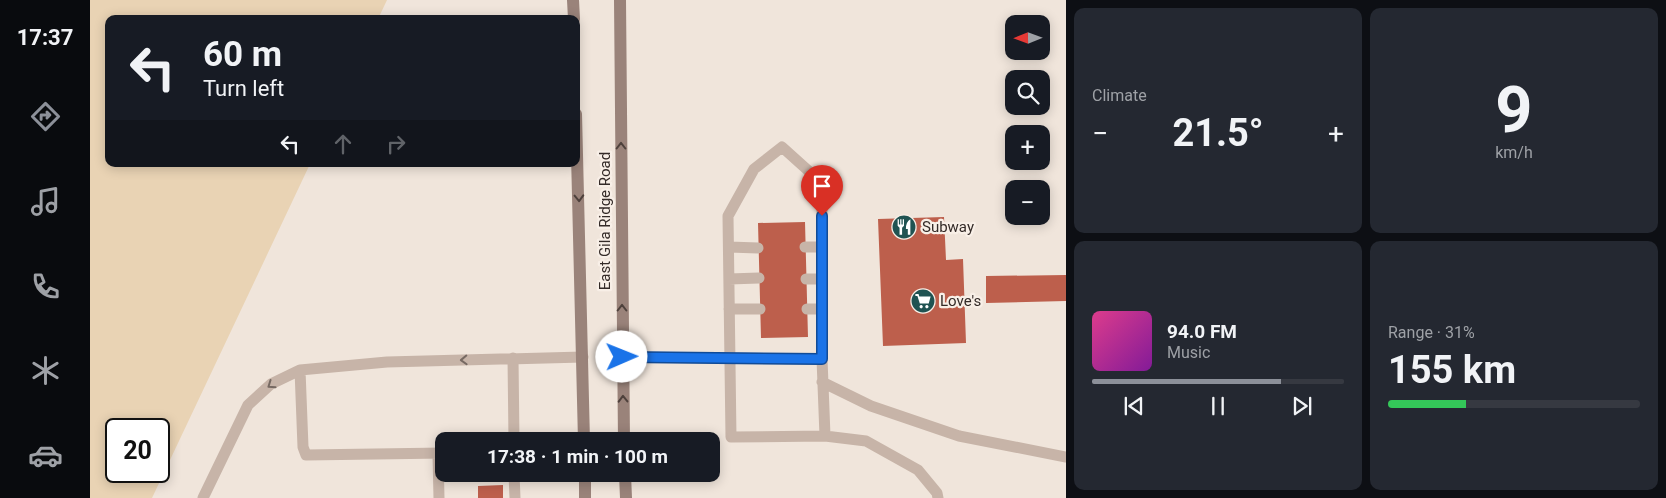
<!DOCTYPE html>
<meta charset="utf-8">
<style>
body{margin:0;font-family:Roboto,sans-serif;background:#242831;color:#f1f3f6;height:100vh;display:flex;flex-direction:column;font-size:19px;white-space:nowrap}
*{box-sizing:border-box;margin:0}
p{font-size:16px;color:#9ea1a6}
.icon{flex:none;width:28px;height:28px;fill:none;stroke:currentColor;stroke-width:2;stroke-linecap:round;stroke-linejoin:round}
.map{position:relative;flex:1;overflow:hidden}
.panel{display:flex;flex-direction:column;gap:8px;padding:8px;background:#0d0f14;width:600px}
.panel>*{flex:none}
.banner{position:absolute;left:15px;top:15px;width:475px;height:152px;border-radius:10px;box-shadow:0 2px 12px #0003;background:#171b24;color:#f1f3f6;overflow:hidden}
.needle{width:32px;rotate:269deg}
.controls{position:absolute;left:915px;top:15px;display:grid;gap:10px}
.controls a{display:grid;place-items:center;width:45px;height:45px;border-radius:10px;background:#171b24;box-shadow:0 2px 12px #0003;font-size:25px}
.speed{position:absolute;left:15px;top:418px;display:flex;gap:10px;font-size:25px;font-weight:700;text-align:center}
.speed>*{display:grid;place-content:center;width:65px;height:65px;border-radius:50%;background:#171b24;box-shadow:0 2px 12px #0003;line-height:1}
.speed .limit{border:2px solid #111;border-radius:8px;background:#fff;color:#111}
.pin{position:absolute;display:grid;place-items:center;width:42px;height:42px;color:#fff;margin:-51px -21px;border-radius:50% 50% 50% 0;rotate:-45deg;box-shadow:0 0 5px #0007}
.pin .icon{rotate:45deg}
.me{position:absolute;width:55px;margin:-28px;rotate:89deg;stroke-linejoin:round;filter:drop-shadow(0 0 4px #0008)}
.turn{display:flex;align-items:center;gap:18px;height:105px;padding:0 15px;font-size:22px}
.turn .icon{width:65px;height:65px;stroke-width:2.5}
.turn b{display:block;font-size:35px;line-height:42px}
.lanes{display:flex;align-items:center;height:48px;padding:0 15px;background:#0003;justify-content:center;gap:25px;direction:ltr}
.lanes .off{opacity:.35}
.big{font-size:38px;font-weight:700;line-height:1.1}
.panel .card{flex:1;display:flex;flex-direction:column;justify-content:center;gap:8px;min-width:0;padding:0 18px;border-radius:10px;background:#242831}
.panel .dial{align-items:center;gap:0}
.dial b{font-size:65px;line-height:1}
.song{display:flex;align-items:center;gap:15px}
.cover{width:60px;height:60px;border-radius:8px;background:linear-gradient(135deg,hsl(330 70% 55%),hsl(290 70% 35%))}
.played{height:5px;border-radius:2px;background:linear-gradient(90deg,#8c9099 75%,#363941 75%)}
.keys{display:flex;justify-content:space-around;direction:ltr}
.heat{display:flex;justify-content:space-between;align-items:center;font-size:28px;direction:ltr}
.charge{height:8px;border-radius:4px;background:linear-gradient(90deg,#34c759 31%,#363941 0)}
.panel .tiles{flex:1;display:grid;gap:8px;grid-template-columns:repeat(2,1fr)}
.trip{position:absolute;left:345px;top:432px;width:285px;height:50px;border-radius:10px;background:#171b24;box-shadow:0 2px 12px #0003;font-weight:700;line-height:50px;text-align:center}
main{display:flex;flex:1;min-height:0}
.dock{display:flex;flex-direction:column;width:90px;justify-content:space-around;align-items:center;background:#090b0e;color:#9ea1a6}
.dock .icon{width:35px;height:35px}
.dock .on{color:#8c9099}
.dock b{font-size:22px;color:#f1f3f6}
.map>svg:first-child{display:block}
.sand{fill:#e9d3b4;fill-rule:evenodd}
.building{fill:#bd5f4c}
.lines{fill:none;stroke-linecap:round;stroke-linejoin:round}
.lane{stroke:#c7b4a8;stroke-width:11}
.secondary{stroke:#9a837a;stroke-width:12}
.oneway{stroke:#4e413c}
.oneway2{stroke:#766962}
.route-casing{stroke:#114b97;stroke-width:12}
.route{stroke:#1a73e8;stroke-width:9}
.labels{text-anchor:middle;stroke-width:4.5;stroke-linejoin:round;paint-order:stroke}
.street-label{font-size:15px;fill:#342b28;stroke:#f8efe7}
.poi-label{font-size:15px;fill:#342b28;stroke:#f8efe7;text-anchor:start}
</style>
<main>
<nav class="dock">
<b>17:37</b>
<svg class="icon on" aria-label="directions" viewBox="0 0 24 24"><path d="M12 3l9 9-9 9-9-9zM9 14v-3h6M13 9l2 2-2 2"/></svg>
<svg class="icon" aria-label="music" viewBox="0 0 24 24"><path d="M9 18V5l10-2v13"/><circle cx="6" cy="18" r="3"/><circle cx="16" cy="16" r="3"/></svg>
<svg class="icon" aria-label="phone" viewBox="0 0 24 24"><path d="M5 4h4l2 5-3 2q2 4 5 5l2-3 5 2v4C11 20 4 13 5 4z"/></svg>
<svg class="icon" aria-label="climate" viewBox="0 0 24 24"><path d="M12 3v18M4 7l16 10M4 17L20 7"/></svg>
<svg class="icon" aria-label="car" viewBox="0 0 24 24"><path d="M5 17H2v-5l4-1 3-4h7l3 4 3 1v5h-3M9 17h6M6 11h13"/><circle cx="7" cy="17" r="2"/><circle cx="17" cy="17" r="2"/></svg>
</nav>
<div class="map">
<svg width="976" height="498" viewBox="0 0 976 498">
<rect width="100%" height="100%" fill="#f0e5db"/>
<path class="sand" d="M0,0H297L288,19H19V164H220L62,498H0ZM26,429H69V471H26Z"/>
<path class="building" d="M854,217L856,260L873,259L876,343L793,346L788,219Z
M715,222L718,337L671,338L668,223Z
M976,275V301L896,303V276Z
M413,485V498H388V486Z"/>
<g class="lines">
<path class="lane" d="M692,147L732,183V359L735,436L641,437L638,216L664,169Z
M639,247L668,248
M715,247H732
M639,279L669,278
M716,279H732
M639,309H670
M717,309H732
M533,357L732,359
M423,358L424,441
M210,370L213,447L216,455L354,453
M732,382L781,406L869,436L976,457
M735,436L776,441L828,470L847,493L848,498
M348,454L349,498
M424,474L425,498
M113,498L158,405L181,384L210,370L297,362L493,357"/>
<path class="secondary" d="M483,0L484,19
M530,0L534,441
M486,114L494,441
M495,474V498
M535,474L536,498"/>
</g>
<defs><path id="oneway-chevron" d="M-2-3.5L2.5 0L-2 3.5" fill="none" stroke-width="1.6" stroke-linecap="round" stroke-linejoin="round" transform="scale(1.25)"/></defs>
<g class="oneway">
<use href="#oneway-chevron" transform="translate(531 146) rotate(-90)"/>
<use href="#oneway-chevron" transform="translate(489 198) rotate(88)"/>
<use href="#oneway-chevron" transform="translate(532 308) rotate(-90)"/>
<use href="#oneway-chevron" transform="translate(533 399) rotate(-91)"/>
</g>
<g class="oneway2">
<use href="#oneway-chevron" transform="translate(374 360) rotate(178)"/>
<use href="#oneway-chevron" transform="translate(181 385) rotate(145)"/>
</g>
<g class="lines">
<defs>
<path id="route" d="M532,357L732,359V216"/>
</defs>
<use href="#route" class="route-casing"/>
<use href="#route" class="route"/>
</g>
<defs>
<symbol id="restaurant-disc" viewBox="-11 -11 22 22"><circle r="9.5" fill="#205352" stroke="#f8efe7"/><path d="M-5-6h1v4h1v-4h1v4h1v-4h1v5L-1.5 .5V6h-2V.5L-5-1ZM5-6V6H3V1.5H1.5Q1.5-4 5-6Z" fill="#fff"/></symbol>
<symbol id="supermarket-disc" viewBox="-11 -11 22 22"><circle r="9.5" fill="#205352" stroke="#f8efe7"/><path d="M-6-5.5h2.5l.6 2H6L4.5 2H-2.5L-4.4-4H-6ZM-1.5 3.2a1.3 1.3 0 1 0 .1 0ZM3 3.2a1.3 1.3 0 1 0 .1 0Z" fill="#fff"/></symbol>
</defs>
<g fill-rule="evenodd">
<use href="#restaurant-disc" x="800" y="213" width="28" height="28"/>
<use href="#supermarket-disc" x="819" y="287" width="28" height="28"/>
</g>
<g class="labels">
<g class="street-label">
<text transform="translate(515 221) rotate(-90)" y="5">East Gila Ridge Road</text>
</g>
<g class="poi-label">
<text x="832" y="232">Subway</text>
<text x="850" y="306">Love's</text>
</g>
</g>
</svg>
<div class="controls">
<a><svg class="needle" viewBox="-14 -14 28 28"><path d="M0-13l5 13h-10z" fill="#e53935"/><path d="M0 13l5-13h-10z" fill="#9ea1a6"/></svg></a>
<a><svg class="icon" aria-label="search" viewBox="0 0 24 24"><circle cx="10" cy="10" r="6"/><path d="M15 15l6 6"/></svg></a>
<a>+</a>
<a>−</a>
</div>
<div class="speed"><div class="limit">20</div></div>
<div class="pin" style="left:732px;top:216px;background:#d93025"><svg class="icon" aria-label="arrive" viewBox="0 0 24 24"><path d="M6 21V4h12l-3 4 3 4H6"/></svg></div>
<svg class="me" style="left:532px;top:357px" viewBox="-20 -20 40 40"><circle r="19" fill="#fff"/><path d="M0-13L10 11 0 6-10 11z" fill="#1a73e8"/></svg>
<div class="trip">17:38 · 1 min · 100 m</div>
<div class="banner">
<div class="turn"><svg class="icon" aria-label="left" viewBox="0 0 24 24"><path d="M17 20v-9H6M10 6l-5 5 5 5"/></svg><div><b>60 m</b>Turn left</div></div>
<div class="lanes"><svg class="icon" aria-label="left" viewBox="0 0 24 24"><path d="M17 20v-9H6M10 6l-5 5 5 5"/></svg><svg class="icon off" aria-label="ahead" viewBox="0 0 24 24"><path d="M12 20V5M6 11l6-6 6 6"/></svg><svg class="icon off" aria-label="right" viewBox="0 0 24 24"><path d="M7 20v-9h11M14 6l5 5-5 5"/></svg></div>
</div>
</div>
<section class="panel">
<div class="tiles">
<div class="card"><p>Climate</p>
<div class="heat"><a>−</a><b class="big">21.5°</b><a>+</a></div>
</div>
<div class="card dial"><b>9</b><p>km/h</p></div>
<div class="card">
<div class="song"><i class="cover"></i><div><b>94.0 FM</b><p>Music</p></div></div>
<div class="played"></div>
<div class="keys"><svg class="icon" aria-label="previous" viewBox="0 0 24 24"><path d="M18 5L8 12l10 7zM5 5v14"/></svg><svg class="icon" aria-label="pause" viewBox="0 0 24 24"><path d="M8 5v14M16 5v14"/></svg><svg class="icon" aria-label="next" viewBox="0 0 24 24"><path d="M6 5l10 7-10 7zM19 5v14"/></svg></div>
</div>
<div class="card"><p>Range · 31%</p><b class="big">155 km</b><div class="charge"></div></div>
</div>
</section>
</main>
